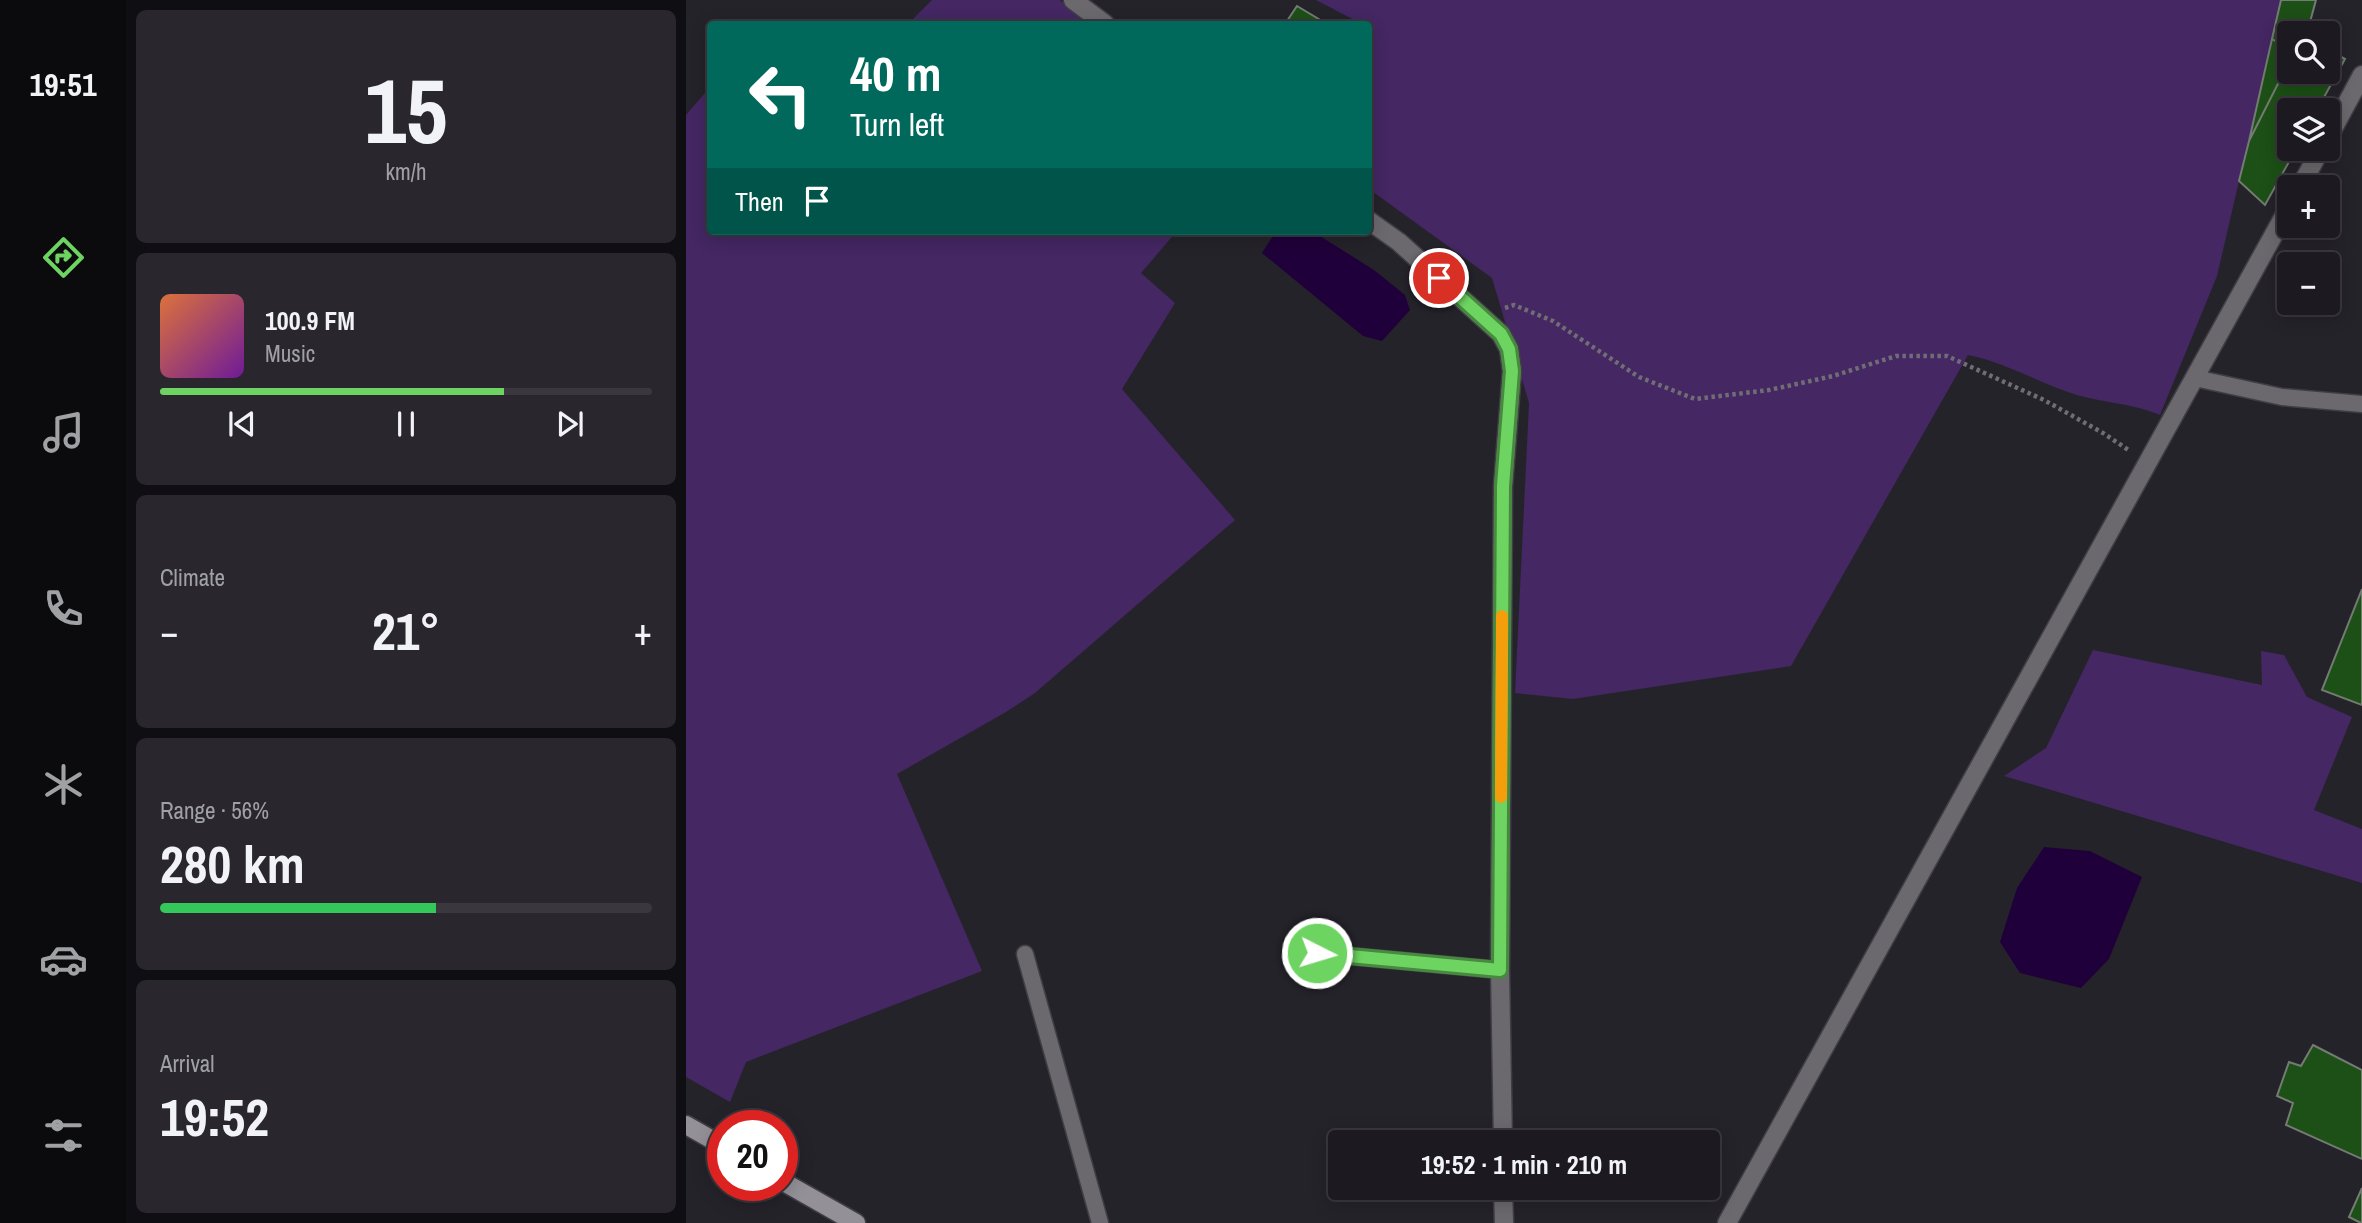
<!DOCTYPE html>
<meta charset="utf-8">
<style>
body{margin:0;font-family:"Archivo Narrow",sans-serif;background:#29272d;color:#f1f3f6;height:100vh;display:flex;flex-direction:column;font-size:26px;white-space:nowrap}
*{box-sizing:border-box;margin:0}
p{font-size:23px;color:#a0a1a5}
.icon{flex:none;width:38px;height:38px;fill:none;stroke:currentColor;stroke-width:2;stroke-linecap:round;stroke-linejoin:round}
.map{position:relative;flex:1;overflow:hidden}
.side{display:flex;flex-direction:column;gap:10px;padding:10px;background:#0f0e12;width:560px}
.side>*{flex:none}
.hud{position:absolute;left:21px;top:21px;width:665px;height:214px;border-radius:7px;box-shadow:0 4px 18px #0003,0 0 0 2px #3a383e;background:#00695c;color:#fff;overflow:hidden}
.buttons{position:absolute;left:1591px;top:21px;display:grid;gap:14px}
.buttons a{display:grid;place-items:center;width:63px;height:63px;border-radius:7px;background:#1c1a20;box-shadow:0 4px 18px #0003,0 0 0 2px #3a383e;font-size:35px}
.speed{position:absolute;left:21px;top:1110px;display:flex;gap:14px;font-size:35px;font-weight:700;text-align:center}
.speed>*{display:grid;place-content:center;width:91px;height:91px;border-radius:50%;background:#1c1a20;box-shadow:0 4px 18px #0003,0 0 0 2px #3a383e;line-height:1}
.speed .limit{border:10px solid #d22;background:#fff;color:#111}
.pin{position:absolute;display:grid;place-items:center;width:60px;height:60px;color:#fff;margin:-30px;border:4px solid #fff;border-radius:50%;box-shadow:0 2px 7px #0007}
.me{position:absolute;width:77px;margin:-38px;rotate:95deg;stroke-linejoin:round;filter:drop-shadow(0 0 5px #0008)}
.turn{display:flex;align-items:center;gap:24px;height:147px;padding:0 28px;font-size:32px}
.turn .icon{width:91px;height:91px;stroke-width:2.5}
.turn b{display:block;font-size:49px;line-height:60px}
.then{display:flex;align-items:center;height:66px;padding:0 28px;background:#0003;gap:14px;font-size:26px}
.big{font-size:52px;font-weight:800;line-height:1.1}
.side .tile{flex:1;display:flex;flex-direction:column;justify-content:center;gap:10px;min-width:0;padding:0 24px;border-radius:10px;background:#29272d}
.side .dial{align-items:center;gap:0}
.dial b{font-size:91px;line-height:1}
.song{display:flex;align-items:center;gap:21px}
.cover{width:84px;height:84px;border-radius:10px;background:linear-gradient(135deg,hsl(20 70% 55%),hsl(280 70% 35%))}
.played{height:7px;border-radius:4px;background:linear-gradient(90deg,#6dd361 70%,#3a383e 70%)}
.keys{display:flex;justify-content:space-around;direction:ltr}
.heat{display:flex;justify-content:space-between;align-items:center;font-size:38px;direction:ltr}
.charge{height:10px;border-radius:5px;background:linear-gradient(90deg,#34c759 56%,#3a383e 0)}
.trip{position:absolute;left:642px;top:1130px;width:392px;height:70px;border-radius:7px;background:#1c1a20;box-shadow:0 4px 18px #0003,0 0 0 2px #3a383e;font-weight:800;line-height:70px;text-align:center}
main{display:flex;flex:1;min-height:0}
.menu{display:flex;flex-direction:column;width:126px;justify-content:space-around;align-items:center;background:#0b0a0d;color:#a0a1a5}
.menu .icon{width:49px;height:49px}
.menu .selected{color:#6dd361}
.menu b{font-size:32px;color:#f1f3f6}
.map>svg:first-child{display:block}
.green{fill:#442763}
.water{fill:#20003a}
.building{fill:#1c5016;stroke:#747b73;stroke-width:2}
.lines{fill:none;stroke-linecap:round;stroke-linejoin:round}
.service-casing{stroke:#403e45;stroke-width:19}
.minor-casing{stroke:#403e45;stroke-width:21}
.secondary-casing{stroke:#403e45;stroke-width:21}
.path{stroke:#706e74;stroke-width:4.5;stroke-dasharray:3.5 3.5;stroke-linecap:butt}
.service{stroke:#6b696d;stroke-width:16}
.minor{stroke:#6b696d;stroke-width:18}
.secondary{stroke:#939197;stroke-width:18}
.route-casing{stroke:#47893f;stroke-width:18}
.route{stroke:#6dd361;stroke-width:12}
.slow{stroke:#f59e0b;stroke-width:12}
</style>
<main>
<nav class="menu">
<b>19:51</b>
<svg class="icon selected" aria-label="directions" viewBox="0 0 24 24"><path d="M12 3l9 9-9 9-9-9zM9 14v-3h6M13 9l2 2-2 2"/></svg>
<svg class="icon" aria-label="music" viewBox="0 0 24 24"><path d="M9 18V5l10-2v13"/><circle cx="6" cy="18" r="3"/><circle cx="16" cy="16" r="3"/></svg>
<svg class="icon" aria-label="phone" viewBox="0 0 24 24"><path d="M5 4h4l2 5-3 2q2 4 5 5l2-3 5 2v4C11 20 4 13 5 4z"/></svg>
<svg class="icon" aria-label="climate" viewBox="0 0 24 24"><path d="M12 3v18M4 7l16 10M4 17L20 7"/></svg>
<svg class="icon" aria-label="car" viewBox="0 0 24 24"><path d="M5 17H2v-5l4-1 3-4h7l3 4 3 1v5h-3M9 17h6M6 11h13"/><circle cx="7" cy="17" r="2"/><circle cx="17" cy="17" r="2"/></svg>
<svg class="icon" aria-label="filters" viewBox="0 0 24 24"><path d="M4 7h16M4 17h16"/><circle cx="9" cy="7" r="2"/><circle cx="15" cy="17" r="2"/></svg>
</nav>
<section class="side">
<div class="tile dial"><b>15</b><p>km/h</p></div>
<div class="tile">
<div class="song"><i class="cover"></i><div><b>100.9 FM</b><p>Music</p></div></div>
<div class="played"></div>
<div class="keys"><svg class="icon" aria-label="previous" viewBox="0 0 24 24"><path d="M18 5L8 12l10 7zM5 5v14"/></svg><svg class="icon" aria-label="pause" viewBox="0 0 24 24"><path d="M8 5v14M16 5v14"/></svg><svg class="icon" aria-label="next" viewBox="0 0 24 24"><path d="M6 5l10 7-10 7zM19 5v14"/></svg></div>
</div>
<div class="tile"><p>Climate</p>
<div class="heat"><a>−</a><b class="big">21°</b><a>+</a></div>
</div>
<div class="tile"><p>Range · 56%</p><b class="big">280 km</b><div class="charge"></div></div>
<div class="tile"><p>Arrival</p><b class="big">19:52</b></div>
</section>
<div class="map">
<svg width="1676" height="1223" viewBox="0 0 1676 1223">
<rect width="100%" height="100%" fill="#25232a"/>
<path class="green" d="M246,0H374L400,24H222Z
M630,0H1595L1531,276L1474,415C1444,402 1410,403 1379,391C1346,379 1317,362 1282,355L1105,666L887,699L829,693L843,403L806,278L683,189L682,24H676Z
M24,87V231H491L455,273L489,303L436,389L549,520L349,693L320,712L211,774L296,971L60,1062L44,1102L0,1077V115Z
M1407,650L1576,685L1575,651L1598,655L1621,697L1666,717L1628,810L1676,829V883L1318,776L1360,748Z"/>
<path class="water" d="M590,231H626L688,270L719,295L724,310L696,341L677,336L576,253Z
M1358,847L1404,851L1456,877L1423,959L1395,988L1334,973L1314,942L1331,888Z"/>
<path class="building" d="M1595,0H1630L1621,33H1603V49L1586,39Z
M611,6L641,24H599Z
M1586,39L1603,49V62L1563,141Z
M1642,50L1659,59L1631,110H1603V149H1610L1579,205L1553,181L1563,141L1603,62V72H1642Z
M1676,589V705L1636,690Z
M1627,1045L1676,1070V1159L1600,1125L1607,1103L1591,1096L1603,1062L1615,1066Z
M1676,1188V1223H1675L1663,1217Z"/>
<g class="lines">
<defs>
<path id="service" d="M1509,378L1596,397L1676,404
M631,953L814,970
M339,954L414,1223"/>
<path id="minor" d="M387,0L419,24
M1642,138L1676,75
M1614,187L1635,149
M682,220L713,242L815,334L823,349L826,371L817,486L814,970L817,1143
M817,1188L818,1223
M1041,1223L1603,207"/>
<path id="secondary" d="M0,1125L37,1146
M96,1181L170,1223"/>
</defs>
<use href="#service" class="service-casing"/>
<use href="#minor" class="minor-casing"/>
<use href="#secondary" class="secondary-casing"/>
<path class="path" d="M819,308L828,305L867,321L953,377L1009,399L1083,390L1147,376L1210,356H1261L1358,400L1417,433L1444,451"/>
<use href="#service" class="service"/>
<use href="#minor" class="minor"/>
<use href="#secondary" class="secondary"/>
</g>
<g class="lines">
<defs>
<path id="route" d="M631,953L814,970L817,486L826,371L823,349L815,334L753,278"/>
</defs>
<use href="#route" class="route-casing"/>
<use href="#route" class="route"/>
<path class="slow" d="M815,797L816,616"/>
</g>
</svg>
<div class="buttons">
<a><svg class="icon" aria-label="search" viewBox="0 0 24 24"><circle cx="10" cy="10" r="6"/><path d="M15 15l6 6"/></svg></a>
<a><svg class="icon" aria-label="layers" viewBox="0 0 24 24"><path d="M12 4l9 5-9 5-9-5zM3 14l9 5 9-5"/></svg></a>
<a>+</a>
<a>−</a>
</div>
<div class="speed"><div class="limit">20</div></div>
<div class="pin" style="left:753px;top:278px;background:#d93025"><svg class="icon" aria-label="arrive" viewBox="0 0 24 24"><path d="M6 21V4h12l-3 4 3 4H6"/></svg></div>
<svg class="me" style="left:631px;top:953px" viewBox="-20 -20 40 40"><circle r="17" fill="#6dd361" stroke="#fff" stroke-width="3"/><path d="M0-11L8 9 0 5-8 9z" fill="#fff"/></svg>
<div class="trip">19:52 · 1 min · 210 m</div>
<div class="hud">
<div class="turn"><svg class="icon" aria-label="left" viewBox="0 0 24 24"><path d="M17 20v-9H6M10 6l-5 5 5 5"/></svg><div><b>40 m</b>Turn left</div></div>
<div class="then">Then<svg class="icon" aria-label="arrive" viewBox="0 0 24 24"><path d="M6 21V4h12l-3 4 3 4H6"/></svg></div>
</div>
</div>
</main>
